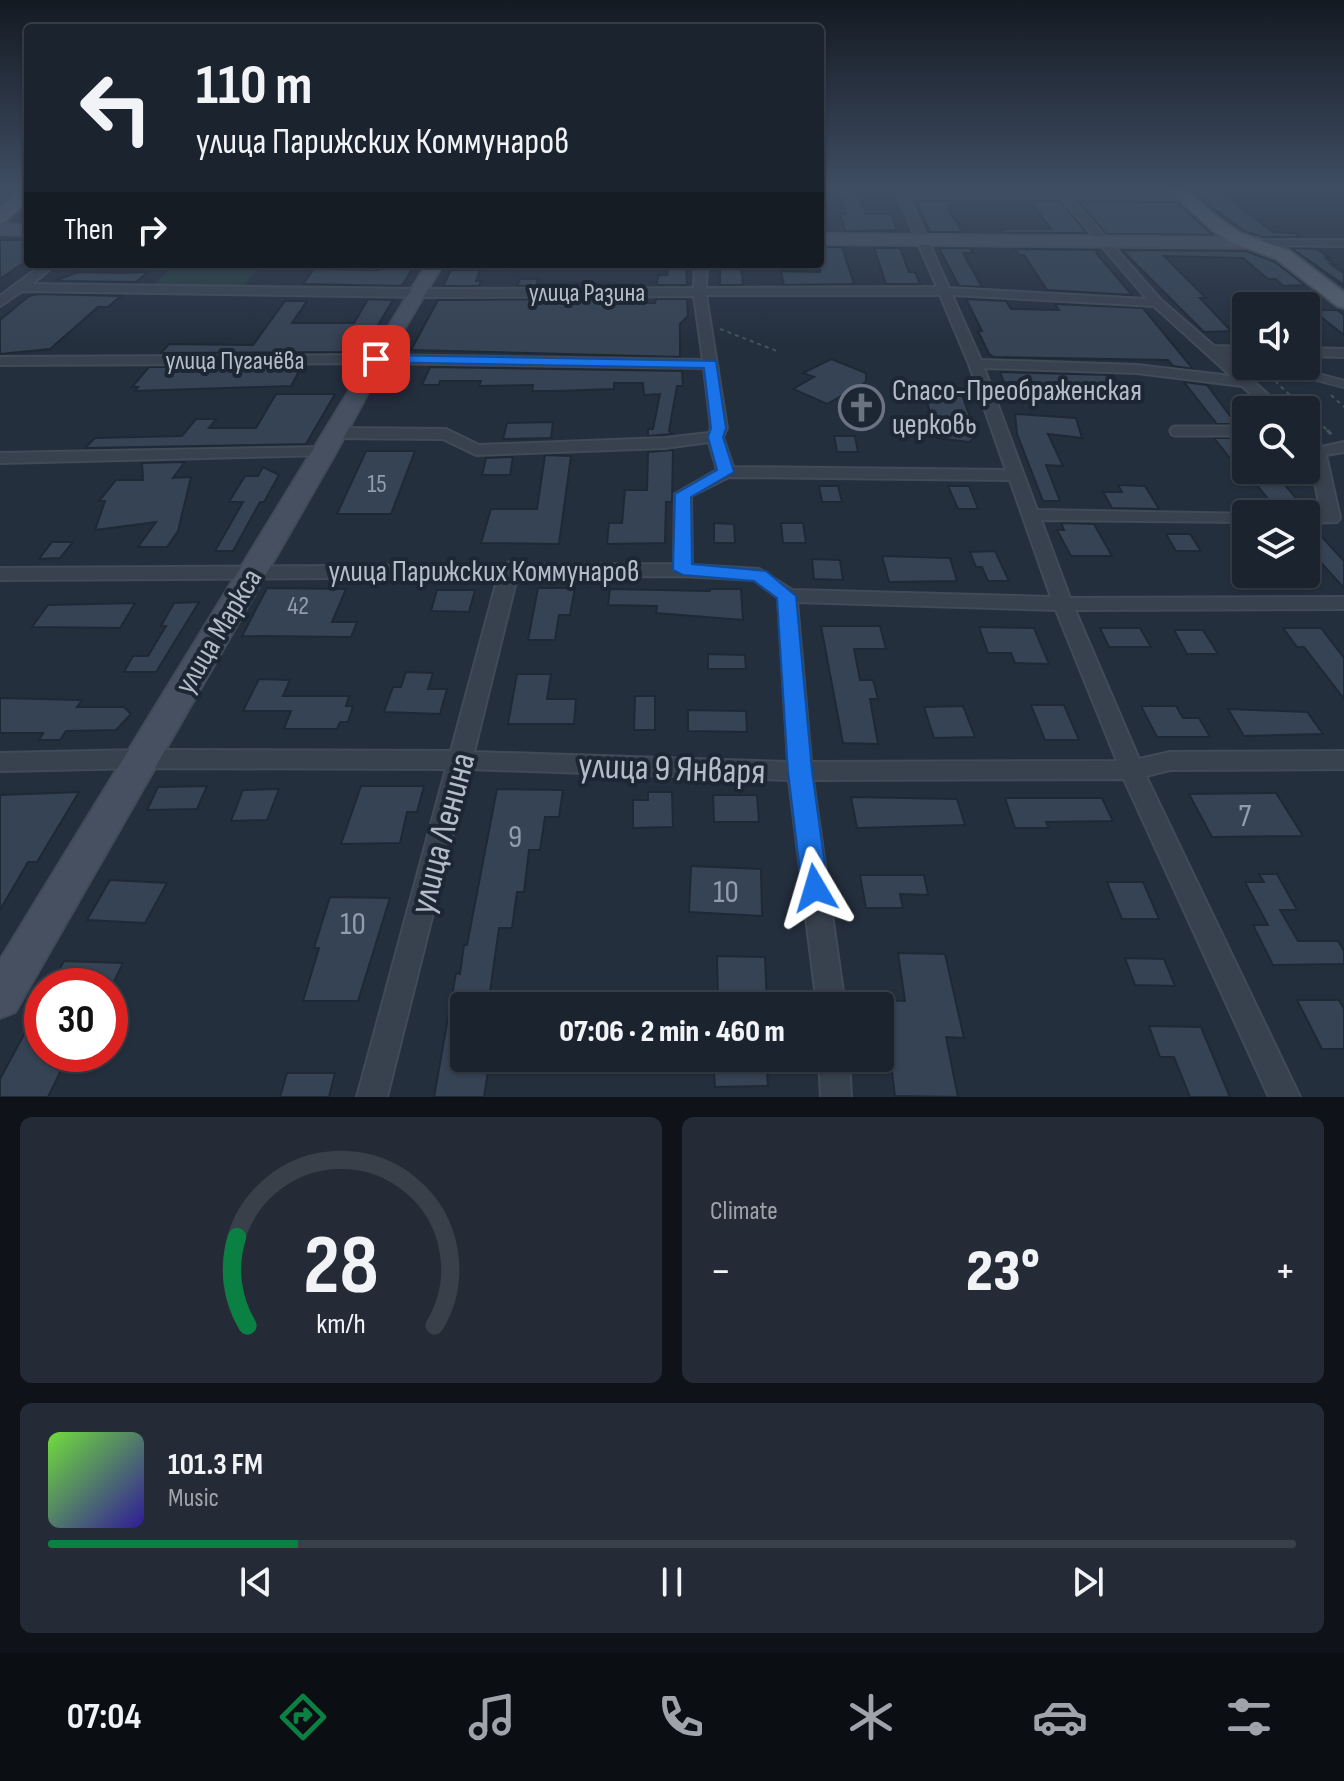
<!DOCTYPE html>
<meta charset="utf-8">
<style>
body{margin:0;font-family:"Sofia Sans Condensed",sans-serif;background:#242b36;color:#f1f3f6;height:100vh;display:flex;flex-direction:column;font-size:30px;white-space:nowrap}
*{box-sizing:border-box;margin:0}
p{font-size:26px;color:#a0a4aa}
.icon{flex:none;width:44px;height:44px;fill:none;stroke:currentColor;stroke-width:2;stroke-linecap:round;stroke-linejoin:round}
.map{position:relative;height:1097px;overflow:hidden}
.panel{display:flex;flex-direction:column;gap:20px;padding:20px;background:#0f1319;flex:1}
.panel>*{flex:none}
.banner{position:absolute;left:24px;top:24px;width:800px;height:244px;border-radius:8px;box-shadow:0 2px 6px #0004,0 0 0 2px #39404a;background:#1b232e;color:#f1f3f6;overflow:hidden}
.controls{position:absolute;left:1232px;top:292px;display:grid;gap:16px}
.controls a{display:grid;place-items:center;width:88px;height:88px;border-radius:8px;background:#1b232e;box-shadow:0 2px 6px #0004,0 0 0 2px #39404a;font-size:40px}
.speed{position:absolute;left:24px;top:968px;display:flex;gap:16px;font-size:40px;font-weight:700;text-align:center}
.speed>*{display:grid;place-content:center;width:104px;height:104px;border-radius:50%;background:#1b232e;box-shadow:0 2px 6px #0004,0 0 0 2px #39404a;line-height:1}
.speed .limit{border:12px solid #d22;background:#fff;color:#111}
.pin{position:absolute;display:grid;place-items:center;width:68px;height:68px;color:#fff;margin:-34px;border-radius:16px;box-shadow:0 4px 12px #0006}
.me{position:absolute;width:88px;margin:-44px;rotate:353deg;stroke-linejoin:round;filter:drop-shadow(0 0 6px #0008)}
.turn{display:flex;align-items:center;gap:28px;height:168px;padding:0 40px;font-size:36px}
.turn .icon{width:104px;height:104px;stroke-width:2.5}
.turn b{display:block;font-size:56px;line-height:68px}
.then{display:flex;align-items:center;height:76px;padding:0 40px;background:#0003;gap:16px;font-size:30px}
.big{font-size:60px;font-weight:800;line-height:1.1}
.panel .card{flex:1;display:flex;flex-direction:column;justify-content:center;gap:12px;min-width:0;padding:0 28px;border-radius:12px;background:#242b36}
.panel .dial{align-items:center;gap:0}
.dial svg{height:208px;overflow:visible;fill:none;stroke:#39404a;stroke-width:7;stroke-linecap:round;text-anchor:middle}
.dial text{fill:#f1f3f6;stroke:none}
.song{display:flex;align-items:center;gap:24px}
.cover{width:96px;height:96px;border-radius:12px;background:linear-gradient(135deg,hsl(100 70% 55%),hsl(250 70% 35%))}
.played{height:8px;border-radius:4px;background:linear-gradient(90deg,#0b8043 20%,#39404a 20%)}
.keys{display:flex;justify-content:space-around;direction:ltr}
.heat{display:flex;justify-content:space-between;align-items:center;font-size:44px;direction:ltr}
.panel .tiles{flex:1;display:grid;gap:20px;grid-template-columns:1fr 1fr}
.card:last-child{grid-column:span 2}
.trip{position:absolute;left:450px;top:992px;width:444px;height:80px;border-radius:8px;background:#1b232e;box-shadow:0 2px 6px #0004,0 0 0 2px #39404a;font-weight:800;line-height:80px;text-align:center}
.tab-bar{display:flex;height:128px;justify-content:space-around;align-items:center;background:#0b0e12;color:#a0a4aa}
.tab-bar .icon{width:56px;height:56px}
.tab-bar .on{color:#0b8043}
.tab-bar b{font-size:36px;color:#f1f3f6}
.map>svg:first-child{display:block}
.green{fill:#263c3f}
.building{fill:#364354;stroke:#1f2835;stroke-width:2}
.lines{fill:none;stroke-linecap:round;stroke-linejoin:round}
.lane-far2-casing{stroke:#414a57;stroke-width:7}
.lane-far1-casing{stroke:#414a57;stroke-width:10}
.lane-casing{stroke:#414a57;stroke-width:13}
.street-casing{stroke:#414a57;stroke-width:4}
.secondary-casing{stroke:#414a57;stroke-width:4}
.primary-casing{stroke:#414a57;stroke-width:4}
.path-far1{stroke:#3f5557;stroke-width:2;stroke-dasharray:4 4;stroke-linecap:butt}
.path{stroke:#3f5557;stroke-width:3;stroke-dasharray:6 6;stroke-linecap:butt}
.lane-far2{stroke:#38414e;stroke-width:5}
.lane-far1{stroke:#38414e;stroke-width:7}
.lane{stroke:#38414e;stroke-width:9}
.street{fill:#38414e;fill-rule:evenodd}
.secondary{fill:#465061;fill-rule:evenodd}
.primary{fill:#56606e;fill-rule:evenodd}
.tram{stroke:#5a6575;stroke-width:2}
.route{fill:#1a73e8;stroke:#114b97;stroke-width:2}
.labels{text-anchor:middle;stroke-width:8;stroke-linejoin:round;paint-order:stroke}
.far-street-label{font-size:26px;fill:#b4bcc9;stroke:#1d2633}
.number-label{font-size:26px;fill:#929caa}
.poi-label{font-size:30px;fill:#b4bcc9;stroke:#1d2633;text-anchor:start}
.street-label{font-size:30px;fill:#b4bcc9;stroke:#1d2633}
.near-number-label{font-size:32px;fill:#929caa}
.near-street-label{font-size:36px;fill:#b4bcc9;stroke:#1d2633}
</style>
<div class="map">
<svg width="1344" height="1097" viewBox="0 0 1344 1097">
<rect width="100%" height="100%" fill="#242f3e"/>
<path class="green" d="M176,264H263L243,286L153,285Z"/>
<path class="building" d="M838,189H855L866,214H891L897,230L845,231L840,214H846Z
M1188,189H1211L1223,194L1273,232L1294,233L1300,237H1262L1244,231Z
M916,201H953L956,206H947L962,232H930Z
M1030,201H1060L1087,233H1004L1001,229H1051Z
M1078,201L1177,202L1213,235L1106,234Z
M0,240H28V260L0,279Z
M820,247H842L854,284L784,285L781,271L820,272Z
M874,248H900L909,272H915L920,284H886Z
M939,248H970L973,253H963L982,287L959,286Z
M1291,248L1317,249L1330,258H1326L1334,264H1330L1344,273V285Z
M1015,249L1100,250L1096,253L1132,295L1047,290L1024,255H1019Z
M1122,250L1246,251L1275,262L1305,285L1283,286L1276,279H1268L1243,258L1164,256L1206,298H1200L1231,331L1204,332Z
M382,264H415L402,286L303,284L314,269L378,270Z
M668,264H686L687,285H656L659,275H667Z
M720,264H741L743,285H720Z
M451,270H480L476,281H481L479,286H443Z
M78,272L122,273L148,272L136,282L55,281Z
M520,279H538L537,283H615L517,286Z
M38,294L121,296L108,307H98L50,349L0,354V320L29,296Z
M368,299L393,300L362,352L161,353L169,344L253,345L285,301H307L292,323H354Z
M612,299V303H655L656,299H687L688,316L680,324V357L411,350L438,300Z
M966,299L1006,301L1011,309L1059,310L1055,304L1143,308L1193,369L1173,366L1168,360L994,357L989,354L978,331H982Z
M1312,310H1337L1344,315V335Z
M831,359L866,373V382L827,404L793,389L814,377L803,373Z
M302,366L291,386L135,391L138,387H132L149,367Z
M430,367L682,371L683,386H677L669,431L672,434L648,436V429H653L660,394L644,395L643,383H614V389L555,391H532L533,385L479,386L481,381H440L439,385H422Z
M1000,372L1113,375L1122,391L1028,388L1027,383L1004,382Z
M1184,382L1207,385L1236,424H1217Z
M276,394H335L306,444L85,448L95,438L182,436L196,419H216L209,428H256Z
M925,394L962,395L977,436L969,442L937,438Z
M1015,414L1076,418L1082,438L1048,434L1063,466L1046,465L1060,501H1043L1017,434Z
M553,422L551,438L503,439L507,423Z
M834,436H855L858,452H837Z
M1214,438H1246V461L1229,457Z
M673,450L672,502H666L665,543L607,544L609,523H622L625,490H647L648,452Z
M366,451H415L391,514H337Z
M545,455L571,456L559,544L481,543L491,509H537Z
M513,457L510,475H482L486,458Z
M185,462L173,478L191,477L178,531L167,547H138L156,522L95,530L105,501H99L116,480H143L142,463Z
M263,467L279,475L264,502H260L233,551H215L243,502H229L245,476H258Z
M1250,477H1278L1303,506H1274Z
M1118,485L1145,486L1159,509L1112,508L1103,492H1122Z
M819,486H838L842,502H822Z
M948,486H969L978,509H958Z
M714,523L734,524L735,543H714Z
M781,523H803L806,543H783Z
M1061,523L1094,524L1112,556H1071L1057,530H1064Z
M1166,534H1190L1201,551H1176Z
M1322,537L1344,561V588L1306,546V538Z
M52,542H73L60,558L39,559Z
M995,551L1009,581H988L982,567H976L970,552Z
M882,556L950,558L957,581L889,582Z
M812,559L840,560L843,580L814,579Z
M1242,574H1265L1276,589L1253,588Z
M267,588L346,589L332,622H357L351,637L242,636Z
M538,588H575L570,615H559L555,640H528Z
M610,589L710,591V589H741L743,620L656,613L657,606L608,605Z
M437,590H475L469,612L431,611Z
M199,602L156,672H124L133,656H148L166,626H161L174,603Z
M135,603L120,628L32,627L48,605Z
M821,626H880L886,649H854L860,680H873L878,699H870L878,744L843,743Z
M979,627L1034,628L1049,664L1015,663L1011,653H988Z
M1100,628H1140L1151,647H1109Z
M1283,628H1321L1344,658V699L1304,647H1297Z
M1174,630H1203L1218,654H1187Z
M708,654L745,655L746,669H708Z
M406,672L433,673L428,689H447L440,714L384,712L393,687H401Z
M517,674H551L547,699H576L574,724H508Z
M259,679L290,680L283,696H349L346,706H353L348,722H340L337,729H284L291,711H243Z
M635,696H655V730H634Z
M0,698L82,700L77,707H124L131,714L116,730L66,731L60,740H39L43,733H0Z
M1031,705H1064L1079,740H1045Z
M963,706L975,737L934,738L924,707Z
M1141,706H1176L1183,718H1199L1210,737H1157Z
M1228,709L1307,712L1323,734L1244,736Z
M688,710L746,711L747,732L688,731Z
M207,786L197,809L147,810L158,787Z
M361,786H424L417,812H407L400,843L341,844Z
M279,789L267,820L231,821L243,790Z
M497,789L563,790L559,817H545L540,850H529L524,892H517L512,928H499L488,1006H464V1059H490L484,1097H434L456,973L460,974L464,945H467Z
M79,792L37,862H28L0,910V795Z
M648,792H672L673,827L633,828V800H648Z
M1276,793L1303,836L1212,837L1189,794Z
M713,795H757L759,822H714Z
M851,797L957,799L965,825L857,828Z
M1005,798H1102L1113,821L1046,822L1049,828H1015Z
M691,866L761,869L762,916L689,912Z
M1259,874H1277L1297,910H1280L1298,941H1338L1344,951V964L1273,965L1253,925H1268L1245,882H1264Z
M860,875H924L928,895L900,894L903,908H866Z
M110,880L167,883L145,923L87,920Z
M1107,882H1143L1159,919H1122Z
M330,897L390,898L358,1001H303L319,948H314Z
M898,953L945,954L964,1038L946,1037L958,1097L895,1096L883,1000L905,1001Z
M717,956L765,957L767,1006H718Z
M1125,958L1164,959L1175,986L1135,985Z
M64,961L123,963L112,986H50Z
M1297,1000H1339L1344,1009V1049H1322Z
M42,1001V1054H69L48,1097H0V1079Z
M1149,1026L1201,1027L1230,1097H1190L1174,1057H1160Z
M713,1058H766L768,1086L715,1087Z
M287,1073H335L329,1097H280Z"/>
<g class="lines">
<defs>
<path id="lane-far2" d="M0,202L16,189"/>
<path id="lane-far1" d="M1220,352L1246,359
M1275,366L1344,384
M1175,431H1246"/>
<path id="lane" d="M1175,431H1246"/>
<path id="street" d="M895,189H905L906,192L1056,193L1053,189H1063L1066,193L1187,194L1189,196L1184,199L1071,198L1161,300L1214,346L1246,347V355L1223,354L1285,410H1269L1242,386L1137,373L984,368L1037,510L1253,514H1246V522L1041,520L1070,598L1344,597V609L1075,610L1139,759L1170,752L1344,751V769L1170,770L1146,776L1300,1097H1269L1124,779L813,780L845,1006H817L789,780L469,769L387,1097H357L446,769L142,768L0,771V753L142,750L451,751L498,577L0,580V568L503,565L510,562L517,565L674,564L675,494L717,470L709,442L665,448L476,455L443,439L335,438L327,433L335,428L446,429L479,445L665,438L709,433L711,428L704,368L376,363L0,365V357L376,355L703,360L694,296L418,297L22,291L0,306V296L43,264H56L32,284L418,289L694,288L695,264H707L706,288L937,287ZM909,198H1061L1147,299L949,288ZM706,295H940L969,364L1006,470L733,467L723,437L727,428ZM952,295L1154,306L1231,376L1137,365L981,360ZM729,477L1010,480L1051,597L792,590L759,569L692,565L691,496ZM683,576L754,580L778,598L788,762L474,752L517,577ZM797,602L1056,610L1117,761L811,762Z
M0,195L8,197L10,199L0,201Z
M1258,240H1344V246L1254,245L1253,243Z
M1306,348L1344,349V357L1306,356Z
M1306,434L1311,436L1321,447L1344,442V452L1326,455L1340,518L1337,522L1306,523V514H1301L1321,513L1309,453L1306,449Z
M325,447L333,452L331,455L0,463V453Z
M819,1058H849L851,1097H821Z"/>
<path id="secondary" d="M0,224L28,225V235L0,234Z
M820,234L1258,238L1266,243L1258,248L820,244Z
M427,264H443L386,359L336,452L15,1012L0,1018V960Z"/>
<path id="primary" d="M21,189H28V200L6,221L0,222V208Z
M1167,189H1184L1225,223L1243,234L1290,251L1344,292V308L1337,306L1276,259L1231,242L1213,231Z"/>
</defs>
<use href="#lane-far2" class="lane-far2-casing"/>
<use href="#lane-far1" class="lane-far1-casing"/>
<use href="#lane" class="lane-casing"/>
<use href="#street" class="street-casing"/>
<use href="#secondary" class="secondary-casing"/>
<use href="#primary" class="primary-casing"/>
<path class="path-far1" d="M720,329L777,351
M1275,381L1306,410
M1331,395L1344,407
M1306,410L1329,432"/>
<path class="path" d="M1327,430L1332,435"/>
<use href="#lane-far2" class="lane-far2"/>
<use href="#lane-far1" class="lane-far1"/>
<use href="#lane" class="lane"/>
<use href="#street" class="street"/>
<use href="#secondary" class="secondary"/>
<use href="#primary" class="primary"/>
<path class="tram" d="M0,223L28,199"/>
</g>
<linearGradient id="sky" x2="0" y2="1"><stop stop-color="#141a22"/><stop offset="0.55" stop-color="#3f4d63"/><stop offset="1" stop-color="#3f4d63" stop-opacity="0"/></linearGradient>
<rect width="1344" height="342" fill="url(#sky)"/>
<path class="route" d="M376,355L716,361L726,428L723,437L734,472L691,497L692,564L766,571L796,596L812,771L828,888L825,897L815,900L806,897L802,888L788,771L777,598L754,581L683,575L673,570L675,494L717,470L708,437L711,428L704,368L371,362V356Z"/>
<defs>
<symbol id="church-ring" viewBox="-11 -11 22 22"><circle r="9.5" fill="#1d2633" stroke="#6b7280" stroke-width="1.5"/><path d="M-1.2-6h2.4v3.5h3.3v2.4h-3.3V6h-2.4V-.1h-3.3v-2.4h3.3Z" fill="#6b7280"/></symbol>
</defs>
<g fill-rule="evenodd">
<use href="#church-ring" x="836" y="382" width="51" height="51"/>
</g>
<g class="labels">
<g class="far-street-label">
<text x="587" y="301">улица Разина</text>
<text x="235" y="369">улица Пугачёва</text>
</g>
<g class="number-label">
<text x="377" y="492">15</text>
<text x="298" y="614">42</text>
</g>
<g class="poi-label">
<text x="892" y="400">Спасо-Преображенская<tspan x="892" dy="34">церковь</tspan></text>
</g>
<g class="street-label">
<text x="484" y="581">улица Парижских Коммунаров</text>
<text transform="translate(218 631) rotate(-59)" y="10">улица Маркса</text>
</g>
<g class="near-number-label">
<text x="1245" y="826">7</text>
<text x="515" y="847">9</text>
<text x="726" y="902">10</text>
<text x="353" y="934">10</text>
</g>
<g class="near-street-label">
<text transform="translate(672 767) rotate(2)" y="13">улица 9 Января</text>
<text transform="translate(441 833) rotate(-75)" y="13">улица Ленина</text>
</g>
</g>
</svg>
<div class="controls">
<a><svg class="icon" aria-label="sound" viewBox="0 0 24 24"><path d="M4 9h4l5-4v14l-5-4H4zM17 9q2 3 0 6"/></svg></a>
<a><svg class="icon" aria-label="search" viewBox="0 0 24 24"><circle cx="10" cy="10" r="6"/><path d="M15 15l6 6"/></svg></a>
<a><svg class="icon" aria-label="layers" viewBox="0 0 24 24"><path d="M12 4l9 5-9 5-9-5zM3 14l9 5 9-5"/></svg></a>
</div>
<div class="speed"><div class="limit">30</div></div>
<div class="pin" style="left:376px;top:359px;background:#d93025"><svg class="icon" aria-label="arrive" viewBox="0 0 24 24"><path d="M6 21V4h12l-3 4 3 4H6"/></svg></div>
<svg class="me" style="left:815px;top:888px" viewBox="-20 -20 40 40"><path d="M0-17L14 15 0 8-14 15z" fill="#1a73e8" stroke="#fff" stroke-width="4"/></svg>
<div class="trip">07:06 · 2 min · 460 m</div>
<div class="banner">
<div class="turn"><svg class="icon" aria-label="left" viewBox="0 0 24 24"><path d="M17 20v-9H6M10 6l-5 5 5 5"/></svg><div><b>110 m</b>улица Парижских Коммунаров</div></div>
<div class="then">Then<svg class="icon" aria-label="right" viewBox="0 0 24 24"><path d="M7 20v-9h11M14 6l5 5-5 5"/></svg></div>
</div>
</div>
<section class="panel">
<div class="tiles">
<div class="card dial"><svg viewBox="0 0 100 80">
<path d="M14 69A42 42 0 1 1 86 69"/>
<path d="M14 69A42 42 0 0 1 10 35" stroke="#0b8043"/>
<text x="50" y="56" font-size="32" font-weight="700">28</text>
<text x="50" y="72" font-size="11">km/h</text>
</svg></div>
<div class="card"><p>Climate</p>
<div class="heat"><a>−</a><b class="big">23°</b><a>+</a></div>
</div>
<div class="card">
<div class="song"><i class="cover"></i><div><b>101.3 FM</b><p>Music</p></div></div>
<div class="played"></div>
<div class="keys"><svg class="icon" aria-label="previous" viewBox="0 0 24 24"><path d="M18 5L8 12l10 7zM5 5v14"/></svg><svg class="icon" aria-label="pause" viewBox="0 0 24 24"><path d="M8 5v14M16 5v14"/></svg><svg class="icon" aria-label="next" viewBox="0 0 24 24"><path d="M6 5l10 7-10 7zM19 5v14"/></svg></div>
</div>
</div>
</section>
<nav class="tab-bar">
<b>07:04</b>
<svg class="icon on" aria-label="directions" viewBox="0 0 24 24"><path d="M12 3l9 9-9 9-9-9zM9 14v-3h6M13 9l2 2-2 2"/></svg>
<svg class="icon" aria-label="music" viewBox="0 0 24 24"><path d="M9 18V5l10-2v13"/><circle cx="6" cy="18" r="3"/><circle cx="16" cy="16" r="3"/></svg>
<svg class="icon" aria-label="phone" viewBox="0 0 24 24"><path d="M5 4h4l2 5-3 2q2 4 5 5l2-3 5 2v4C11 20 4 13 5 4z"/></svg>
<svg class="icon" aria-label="climate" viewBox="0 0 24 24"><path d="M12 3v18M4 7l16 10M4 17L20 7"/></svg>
<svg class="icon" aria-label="car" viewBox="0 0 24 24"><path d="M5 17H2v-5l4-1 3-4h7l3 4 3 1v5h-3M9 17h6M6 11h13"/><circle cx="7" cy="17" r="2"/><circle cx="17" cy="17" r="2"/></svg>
<svg class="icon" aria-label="filters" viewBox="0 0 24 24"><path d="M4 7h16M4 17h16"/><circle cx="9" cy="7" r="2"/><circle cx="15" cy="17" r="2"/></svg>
</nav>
